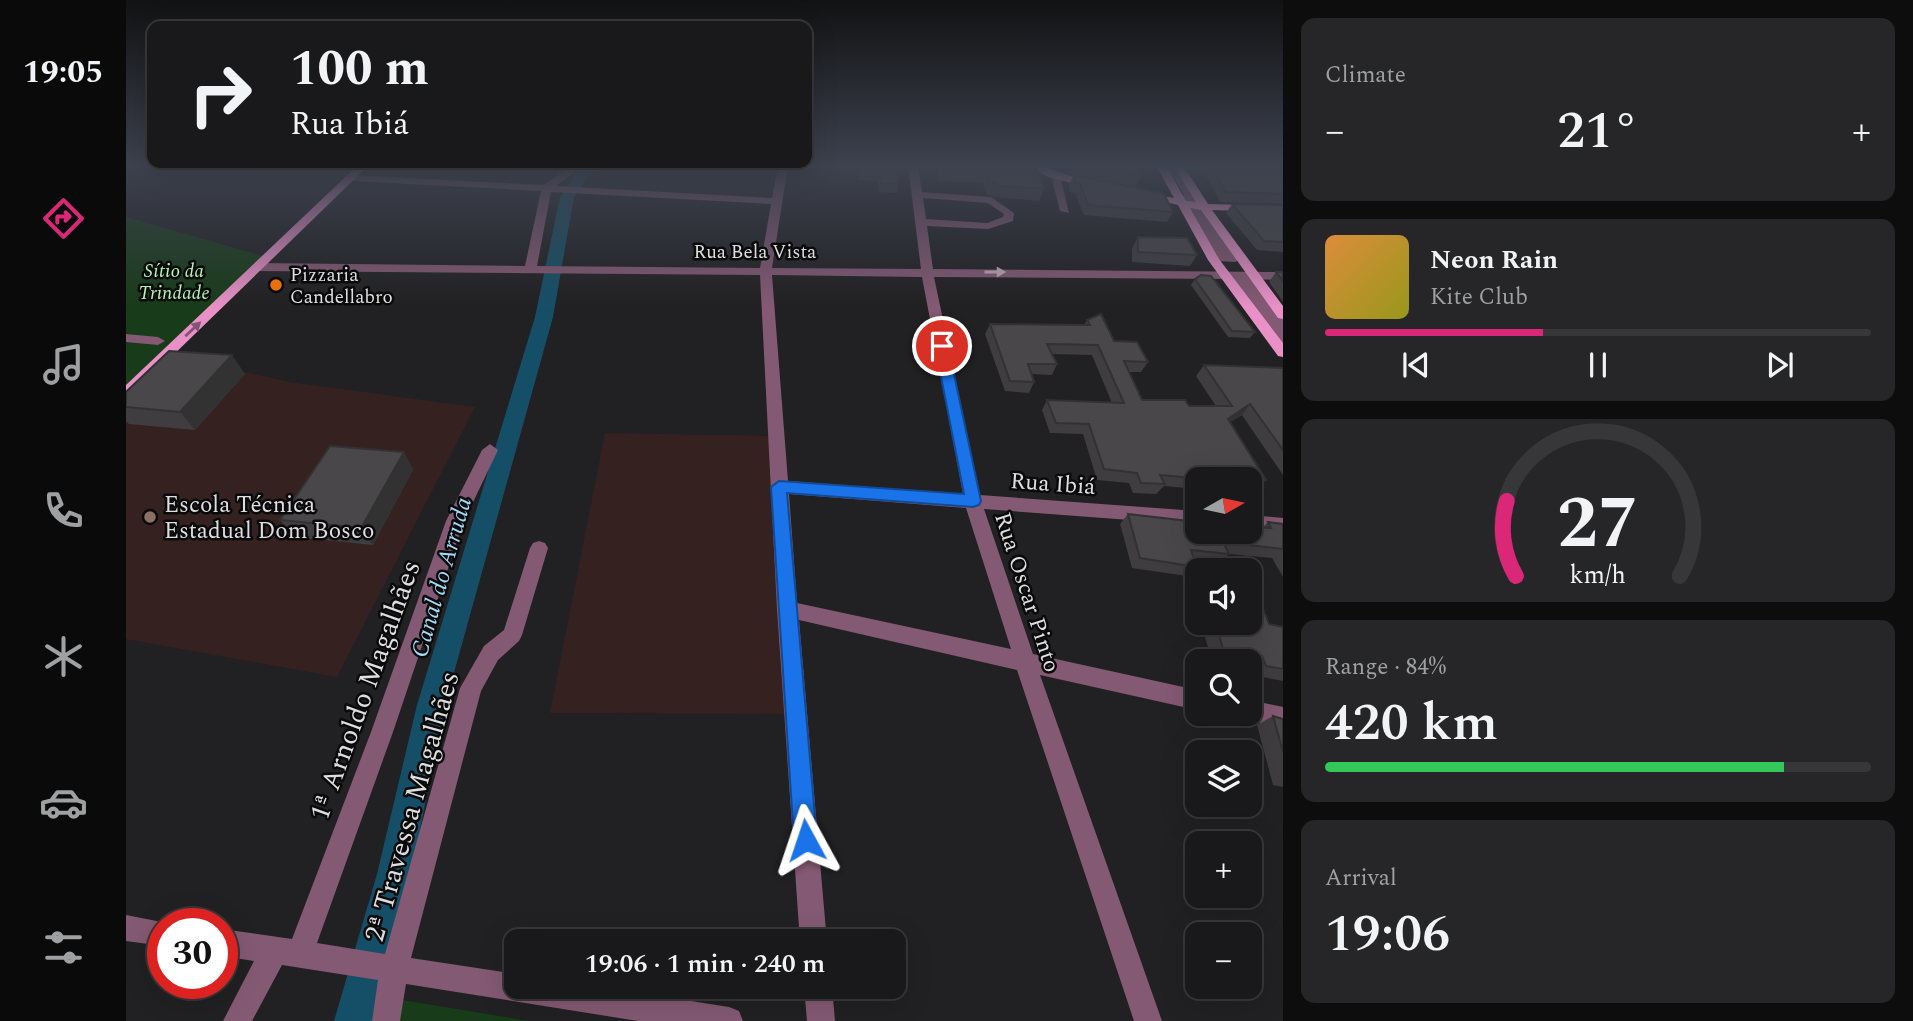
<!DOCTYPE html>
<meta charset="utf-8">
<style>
body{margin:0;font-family:Spectral,serif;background:#262527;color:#f1f3f6;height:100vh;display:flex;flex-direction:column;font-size:26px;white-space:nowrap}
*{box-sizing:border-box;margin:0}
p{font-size:23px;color:#9fa0a2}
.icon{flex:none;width:38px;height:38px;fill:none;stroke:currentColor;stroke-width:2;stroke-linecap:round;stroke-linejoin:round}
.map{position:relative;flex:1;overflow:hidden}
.panel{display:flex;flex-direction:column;gap:18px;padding:18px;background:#0e0d0e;width:630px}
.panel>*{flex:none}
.banner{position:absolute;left:21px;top:21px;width:665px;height:147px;border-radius:14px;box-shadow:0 7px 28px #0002,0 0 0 2px #373739;background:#19181a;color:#f1f3f6;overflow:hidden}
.needle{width:46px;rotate:81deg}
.fabs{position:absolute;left:1059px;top:467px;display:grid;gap:14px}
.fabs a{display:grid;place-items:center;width:77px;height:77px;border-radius:14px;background:#19181a;box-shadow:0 7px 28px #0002,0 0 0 2px #373739;font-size:35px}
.speed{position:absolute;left:21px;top:908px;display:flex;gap:14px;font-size:35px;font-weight:700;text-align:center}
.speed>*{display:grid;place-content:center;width:91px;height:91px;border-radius:50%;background:#19181a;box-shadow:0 7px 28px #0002,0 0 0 2px #373739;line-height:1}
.speed .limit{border:10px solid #d22;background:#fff;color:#111}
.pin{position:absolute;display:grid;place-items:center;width:60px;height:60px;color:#fff;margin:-30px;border:4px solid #fff;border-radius:50%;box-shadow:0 2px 7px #0007}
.me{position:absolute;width:77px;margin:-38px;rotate:355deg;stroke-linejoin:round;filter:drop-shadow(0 0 5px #0008)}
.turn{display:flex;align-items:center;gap:24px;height:147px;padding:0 28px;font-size:32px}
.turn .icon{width:91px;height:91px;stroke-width:2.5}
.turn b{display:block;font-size:49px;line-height:60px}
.big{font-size:52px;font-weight:600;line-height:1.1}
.panel .card{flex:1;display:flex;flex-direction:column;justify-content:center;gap:10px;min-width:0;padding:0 24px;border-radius:14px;background:#262527}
.panel .dial{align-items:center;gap:0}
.dial svg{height:182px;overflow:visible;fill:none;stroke:#373739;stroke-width:7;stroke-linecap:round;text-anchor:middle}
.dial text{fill:#f1f3f6;stroke:none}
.song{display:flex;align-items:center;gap:21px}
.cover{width:84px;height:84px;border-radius:10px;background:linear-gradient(135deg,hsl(30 70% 55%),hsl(60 70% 35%))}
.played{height:7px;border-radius:4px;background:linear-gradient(90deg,#db2777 40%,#373739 40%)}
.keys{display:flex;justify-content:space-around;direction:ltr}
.heat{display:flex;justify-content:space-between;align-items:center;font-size:38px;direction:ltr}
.charge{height:10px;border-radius:5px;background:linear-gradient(90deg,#34c759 84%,#373739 0)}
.trip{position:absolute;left:378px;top:929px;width:402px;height:70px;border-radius:14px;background:#19181a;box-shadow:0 7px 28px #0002,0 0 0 2px #373739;font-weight:600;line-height:70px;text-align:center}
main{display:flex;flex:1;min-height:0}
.tabs{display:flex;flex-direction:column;width:126px;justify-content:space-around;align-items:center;background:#0a0a0a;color:#9fa0a2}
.tabs .icon{width:49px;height:49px}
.tabs .current{color:#db2777}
.tabs b{font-size:32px;color:#f1f3f6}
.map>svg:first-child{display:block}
.education{fill:#352220}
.green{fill:#183b19}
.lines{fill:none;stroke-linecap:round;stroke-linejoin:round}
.canal{fill:#154f67;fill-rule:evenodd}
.minor{fill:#845973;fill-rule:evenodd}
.major{fill:#e991c7;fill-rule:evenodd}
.wall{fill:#3f3d3f}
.shaded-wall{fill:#333233}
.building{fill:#494749;stroke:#333233;stroke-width:2}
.oneway{fill:#beafb9}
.oneway2{fill:#855472}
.route{fill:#1a73e8;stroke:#114b97;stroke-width:2}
.food-dot{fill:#e8710a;stroke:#0a0a0b;stroke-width:2.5}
.education-dot{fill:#8d6e63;stroke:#0a0a0b;stroke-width:2.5}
.labels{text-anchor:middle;stroke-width:5;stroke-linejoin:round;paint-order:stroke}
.far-street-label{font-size:19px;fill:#dedddf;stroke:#0a0a0b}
.far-park-label{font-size:19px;font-style:italic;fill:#b3f8b1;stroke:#0a0a0b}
.far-poi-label{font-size:19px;fill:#dedddf;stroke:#0a0a0b;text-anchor:start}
.street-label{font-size:23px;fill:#dedddf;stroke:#0a0a0b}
.poi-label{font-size:23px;fill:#dedddf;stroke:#0a0a0b;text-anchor:start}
.water-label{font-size:24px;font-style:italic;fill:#a1dbf7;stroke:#0a0a0b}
.near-street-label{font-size:28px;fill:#dedddf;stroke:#0a0a0b}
</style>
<main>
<nav class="tabs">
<b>19:05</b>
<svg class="icon current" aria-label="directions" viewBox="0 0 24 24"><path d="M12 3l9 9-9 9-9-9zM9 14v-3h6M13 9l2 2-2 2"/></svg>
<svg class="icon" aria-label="music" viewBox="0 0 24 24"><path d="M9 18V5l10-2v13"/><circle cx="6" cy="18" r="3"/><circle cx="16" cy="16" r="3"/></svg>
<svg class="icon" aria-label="phone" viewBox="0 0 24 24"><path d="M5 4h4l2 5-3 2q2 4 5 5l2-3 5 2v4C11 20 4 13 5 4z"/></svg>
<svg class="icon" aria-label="climate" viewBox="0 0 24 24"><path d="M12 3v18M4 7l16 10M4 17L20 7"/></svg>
<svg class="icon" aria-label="car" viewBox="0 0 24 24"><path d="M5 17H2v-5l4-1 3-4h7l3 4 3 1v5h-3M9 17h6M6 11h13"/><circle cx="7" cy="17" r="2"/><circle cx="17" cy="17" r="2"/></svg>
<svg class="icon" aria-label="filters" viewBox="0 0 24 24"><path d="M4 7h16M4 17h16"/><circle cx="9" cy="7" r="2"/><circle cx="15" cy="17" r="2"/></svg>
</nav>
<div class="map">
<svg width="1157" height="1021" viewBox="0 0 1157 1021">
<rect width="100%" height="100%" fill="#212022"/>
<path class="education" d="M57,358L163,382L349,407L211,677L0,639V414Z
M479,433L650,436L669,714L424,713Z"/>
<path class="green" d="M0,217L141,257L0,393Z
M270,999L404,1021H264Z"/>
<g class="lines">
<path class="canal" d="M465,165H483L462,176L448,197L427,317L319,705L285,874L246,1021H208L251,874L291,705L409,317L434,197L452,170Z"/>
<path class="minor" d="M446,165H458L430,186L646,198L652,165H662L646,268L795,269L782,165H792L796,192L865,197L888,213L887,221L862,229L801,226L807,269L1157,272V280L1127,279L1157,318V345L1152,344L1102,279L808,277L854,495L1071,511V525L858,509L907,654L1071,690V710L914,675L1036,1021H1008L891,670L673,620L701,942H674L651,609L634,275L131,271L125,267L131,263L399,266L415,191L225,181L220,178L225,175L418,185ZM425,192L645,204L634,268L411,266ZM797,198L862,203L878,214L877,217L861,223L800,219ZM646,275L796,277L837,494L662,481ZM663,494L840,508L885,649L671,603Z
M1040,165H1050L1072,202L1065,205L1075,207L1112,259L1110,262L1092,261L1058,208L1063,205L1052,201V196L1058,195Z
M925,174L934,176L943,213L934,211Z
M0,334L32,337L39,341L32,345L0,342Z
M364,444L372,450L338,521L267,732L191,943L259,954L334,688L358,646L378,630L404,548L407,543L413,541L419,543L422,548L396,635L393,641L372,660L355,691L285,958L390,974V987H476L603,1007L613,1011L617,1021H512L280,984L274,1021H246L252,980L156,965L126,1021H97L128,961L96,956V929L166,939L245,732L320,521L356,450Z
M1124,515L1157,518V532L1124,529Z
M1124,700L1157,707V729L1116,719L1114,714H1124Z
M0,915L46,924H37V946L0,941Z
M678,987H706L709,1021H681Z"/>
<path class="major" d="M232,165H243L5,396L0,398V385Z
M898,165H912L972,185L967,188L925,178Z
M1030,165H1040L1060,201L1070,202L1047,165H1057L1082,204L1157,206V212L1086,210L1157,306V319L1152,318L1075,210L1064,208L1093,259L1157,343V357L1152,356L1082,260L1052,205L1013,196L1018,193L1048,198Z"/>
</g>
<path class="wall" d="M733,165H770L772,184L770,193L753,192L752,181L733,180Z
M812,165H909L918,189L913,201L870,197L860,194L857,183L811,181Z
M936,165H1010L1015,176L1009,188L1047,212L1041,222L958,215L949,193L943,192V185L948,175L944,174V169L938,168Z
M1059,165H1157V204L1094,202L1079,174L1065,173Z
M1106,204L1157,205V252L1131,250L1100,213Z
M1012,237L1071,255L1064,266L1006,262V248Z
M1150,272H1157V302L1143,282Z
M1069,279L1129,332L1124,338L1102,337L1065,285Z
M961,320L988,341L1022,362L1015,372H1003L1016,400L1063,406H1090L1070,376L1078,365L1157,368V475L1116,415L1104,422L1140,480L1130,491L1124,490V480H1071V489L1038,486L1030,494L1007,493L1003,483L971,480L957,434L924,433L916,410L921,400L986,403L966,355L926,354L931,364L926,375L906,374L908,382L903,393L879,391L859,334L864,324L958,325Z
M119,374L69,430L3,424L0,421V392Z
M278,452L287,470L247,545L168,537L154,520Z
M1002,514L1071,532L1136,528L1142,522L1157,524V577L1146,558L1103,554L1093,563L1069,561L1071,567L1061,576L1006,568L994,524Z
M1071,589V610L1066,593Z
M1075,623H1124L1143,624L1157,627V681L1126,675L1124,668V662H1102L1085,658Z
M1147,716L1157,719V787L1147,785L1131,725Z"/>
<path class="shaded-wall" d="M106,355L119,374L69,430L54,412Z
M1124,404L1116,415L1093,429L1102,419Z
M278,452L287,470L247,545L235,528Z"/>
<path class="building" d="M735,165H770L772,184L755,183L754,172L735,171Z
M815,165H909L918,189L874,186L864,182L861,171L814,169Z
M962,165H1010L1015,176Z
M1085,165H1157V194L1100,192Z
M948,175L1038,194L1047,212L962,205L954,183L948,182Z
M1106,204L1157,205V242L1138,241Z
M1012,237L1061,238L1071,255L1012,252Z
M1150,272H1157V281Z
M1075,275L1085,276L1129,332L1106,331L1069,279Z
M975,314L988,341L1011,342L1022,362L998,361L1016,400H1059L1063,406H1106L1078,365L1157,368V450L1124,404L1102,419L1140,480L1095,478L1096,480H1087L1034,475L1039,484L1015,483L1011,473L978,469L963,424L930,423L921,400L998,403L972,345L921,344L931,364H902L908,382L884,381L864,324L964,325L961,320Z
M43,351L106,355L54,412L0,407V392Z
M204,446L278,452L235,528L154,520Z
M1002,514L1071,522V532H1124V527L1145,528L1142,522L1157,524V549L1097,542L1103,554L1065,550L1071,567L1014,558Z
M1124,603L1136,606L1143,624L1157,627V669L1140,666L1136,656L1097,649L1090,623H1124Z
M1147,716L1157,719V752Z"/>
<defs><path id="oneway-solid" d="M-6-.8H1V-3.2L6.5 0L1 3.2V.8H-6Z" transform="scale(1.75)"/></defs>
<use class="oneway" href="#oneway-solid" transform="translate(869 272)"/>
<use class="oneway2" href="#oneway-solid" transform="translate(67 329) rotate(-43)"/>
<linearGradient id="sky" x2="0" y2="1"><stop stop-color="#121213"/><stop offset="0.54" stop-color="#3d424f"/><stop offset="1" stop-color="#3d424f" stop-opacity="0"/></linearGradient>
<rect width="1157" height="308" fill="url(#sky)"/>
<path class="route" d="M816,342L822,346L855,501L853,505L847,507L661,493L691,840L687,848L680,852L672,848L668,840L645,487L653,481L838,494L809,346Z"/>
<circle class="food-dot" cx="150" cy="285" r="7"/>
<circle class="education-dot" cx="24" cy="517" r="7"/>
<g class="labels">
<g class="far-street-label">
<text x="629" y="258">Rua Bela Vista</text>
</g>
<g class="far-park-label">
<text x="48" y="277">Sítio da<tspan x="48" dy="22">Trindade</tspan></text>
</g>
<g class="far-poi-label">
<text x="164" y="281">Pizzaria<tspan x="164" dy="22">Candellabro</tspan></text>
</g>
<g class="street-label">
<text transform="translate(927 483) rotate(4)" y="8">Rua Ibiá</text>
<text transform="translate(902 592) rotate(72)" y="8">Rua Oscar Pinto</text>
</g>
<g class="poi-label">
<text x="38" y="512">Escola Técnica<tspan x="38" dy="26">Estadual Dom Bosco</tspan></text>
</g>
<g class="water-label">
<text transform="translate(315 577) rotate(-74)" y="8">Canal do Arruda</text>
</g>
<g class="near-street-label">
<text transform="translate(238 690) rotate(-70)" y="10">1ª Arnoldo Magalhães</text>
<text transform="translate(285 806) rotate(-74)" y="10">2ª Travessa Magalhães</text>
</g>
</g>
</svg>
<div class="fabs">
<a><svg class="needle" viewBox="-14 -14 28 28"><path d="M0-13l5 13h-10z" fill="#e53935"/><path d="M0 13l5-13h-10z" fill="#9fa0a2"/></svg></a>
<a><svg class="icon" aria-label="sound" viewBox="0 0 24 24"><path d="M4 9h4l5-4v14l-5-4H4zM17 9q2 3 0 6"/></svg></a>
<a><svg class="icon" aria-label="search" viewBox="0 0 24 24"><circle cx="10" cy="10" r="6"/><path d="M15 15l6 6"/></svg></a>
<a><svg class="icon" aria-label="layers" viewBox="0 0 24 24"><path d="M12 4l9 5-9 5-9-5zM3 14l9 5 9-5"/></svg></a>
<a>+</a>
<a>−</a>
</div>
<div class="speed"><div class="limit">30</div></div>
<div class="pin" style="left:816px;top:346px;background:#d93025"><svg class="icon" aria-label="arrive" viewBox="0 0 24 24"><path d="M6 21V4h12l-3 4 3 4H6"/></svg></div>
<svg class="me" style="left:680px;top:840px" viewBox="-20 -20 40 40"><path d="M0-17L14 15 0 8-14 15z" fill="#1a73e8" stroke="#fff" stroke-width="4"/></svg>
<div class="trip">19:06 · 1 min · 240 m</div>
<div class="banner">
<div class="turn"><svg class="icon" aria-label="right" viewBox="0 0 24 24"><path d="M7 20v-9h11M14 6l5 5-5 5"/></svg><div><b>100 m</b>Rua Ibiá</div></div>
</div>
</div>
<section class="panel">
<div class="card"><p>Climate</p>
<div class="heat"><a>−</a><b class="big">21°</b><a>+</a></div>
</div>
<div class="card">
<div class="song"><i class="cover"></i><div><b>Neon Rain</b><p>Kite Club</p></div></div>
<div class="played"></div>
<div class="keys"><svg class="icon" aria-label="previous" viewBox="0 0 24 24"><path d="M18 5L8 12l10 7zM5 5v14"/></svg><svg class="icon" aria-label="pause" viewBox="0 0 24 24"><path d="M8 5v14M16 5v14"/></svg><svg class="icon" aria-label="next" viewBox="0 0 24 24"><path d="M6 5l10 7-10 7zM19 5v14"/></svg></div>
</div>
<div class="card dial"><svg viewBox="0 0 100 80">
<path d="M14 69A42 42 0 1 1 86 69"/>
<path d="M14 69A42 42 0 0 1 10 36" stroke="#db2777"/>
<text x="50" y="56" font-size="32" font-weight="700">27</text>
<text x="50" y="72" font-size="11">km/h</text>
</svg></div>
<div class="card"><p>Range · 84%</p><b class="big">420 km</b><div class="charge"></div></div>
<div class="card"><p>Arrival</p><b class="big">19:06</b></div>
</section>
</main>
